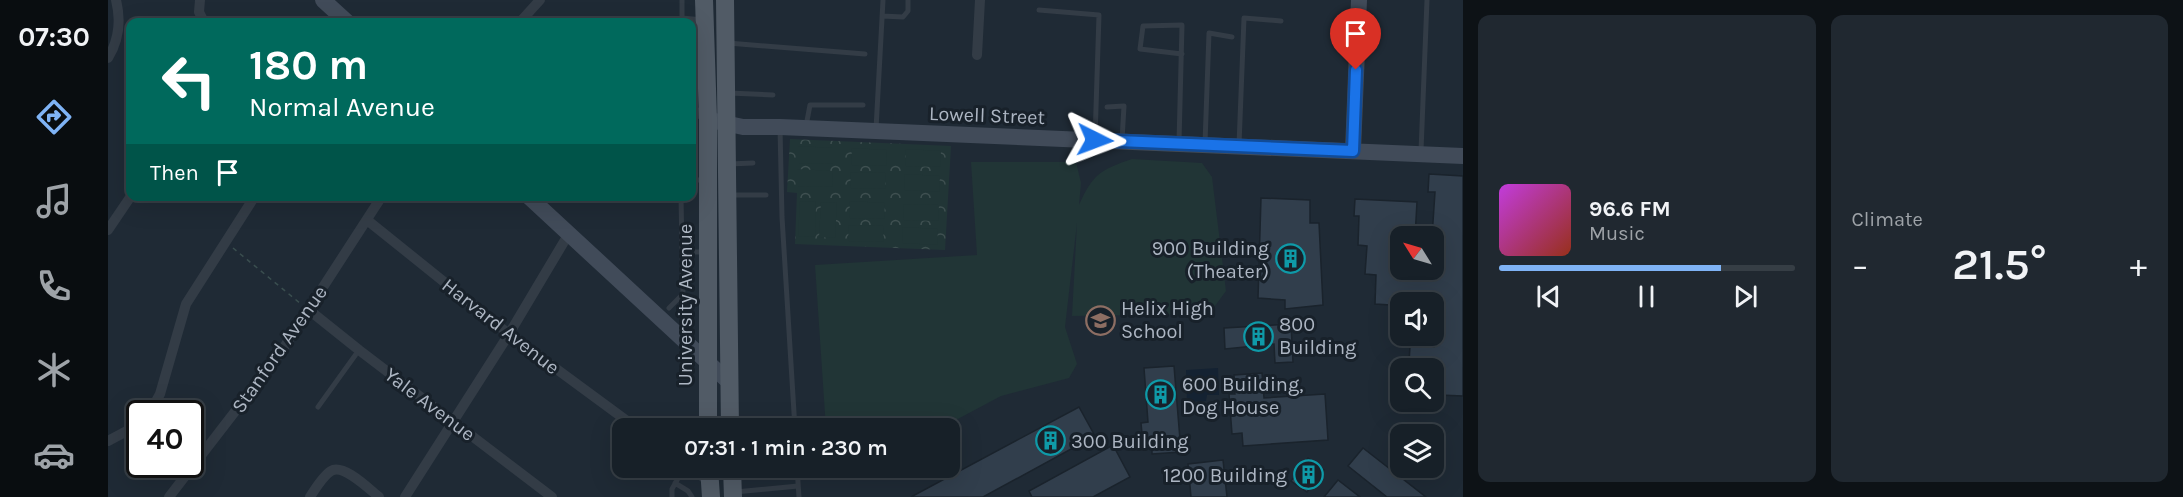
<!DOCTYPE html>
<meta charset="utf-8">
<style>
body{margin:0;font-family:Karla,sans-serif;background:#202830;color:#f1f3f6;height:100vh;display:flex;flex-direction:column;font-size:22px;white-space:nowrap}
*{box-sizing:border-box;margin:0}
p{font-size:20px;color:#9ea3a8}
.icon{flex:none;width:33px;height:33px;fill:none;stroke:currentColor;stroke-width:2;stroke-linecap:round;stroke-linejoin:round}
.map{position:relative;flex:1;overflow:hidden}
.side{display:flex;flex-direction:column;gap:15px;padding:15px;background:#0d1216;width:720px}
.side>*{flex:none}
.hud{position:absolute;left:18px;top:18px;width:570px;height:183px;border-radius:12px;box-shadow:0 6px 24px #0002,0 0 0 2px #363e45;background:#00695c;color:#fff;overflow:hidden}
.needle{width:39px;rotate:307deg}
.tools{position:absolute;left:1282px;top:226px;display:grid;gap:12px}
.tools a{display:grid;place-items:center;width:54px;height:54px;border-radius:12px;background:#172028;box-shadow:0 6px 24px #0002,0 0 0 2px #363e45;font-size:30px}
.speed{position:absolute;left:18px;top:400px;display:flex;gap:12px;font-size:30px;font-weight:700;text-align:center}
.speed>*{display:grid;place-content:center;width:78px;height:78px;border-radius:50%;background:#172028;box-shadow:0 6px 24px #0002,0 0 0 2px #363e45;line-height:1}
.speed .limit{border:3px solid #111;border-radius:9px;background:#fff;color:#111}
.pin{position:absolute;display:grid;place-items:center;width:51px;height:51px;color:#fff;margin:-62px -26px;border-radius:50% 50% 50% 0;rotate:-45deg;box-shadow:0 0 6px #0007}
.pin .icon{rotate:45deg}
.me{position:absolute;width:66px;margin:-33px;rotate:93deg;stroke-linejoin:round;filter:drop-shadow(0 0 4px #0008)}
.turn{display:flex;align-items:center;gap:21px;height:126px;padding:0 24px;font-size:27px}
.turn .icon{width:78px;height:78px;stroke-width:2.5}
.turn b{display:block;font-size:42px;line-height:51px}
.then{display:flex;align-items:center;height:57px;padding:0 24px;background:#0003;gap:12px;font-size:22px}
.big{font-size:45px;font-weight:600;line-height:1.1}
.side .tile{flex:1;display:flex;flex-direction:column;justify-content:center;gap:9px;min-width:0;padding:0 21px;border-radius:12px;background:#202830}
.song{display:flex;align-items:center;gap:18px}
.cover{width:72px;height:72px;border-radius:9px;background:linear-gradient(135deg,hsl(290 70% 55%),hsl(10 70% 35%))}
.played{height:6px;border-radius:3px;background:linear-gradient(90deg,#7fb3f5 75%,#363e45 75%)}
.keys{display:flex;justify-content:space-around;direction:ltr}
.heat{display:flex;justify-content:space-between;align-items:center;font-size:33px;direction:ltr}
.side .tiles{flex:1;display:grid;gap:15px;grid-template-columns:repeat(2,1fr)}
.trip{position:absolute;left:504px;top:418px;width:348px;height:60px;border-radius:12px;background:#172028;box-shadow:0 6px 24px #0002,0 0 0 2px #363e45;font-weight:600;line-height:60px;text-align:center}
main{display:flex;flex:1;min-height:0}
.tab-bar{display:flex;flex-direction:column;width:108px;justify-content:space-around;align-items:center;background:#090d10;color:#9ea3a8}
.tab-bar .icon{width:42px;height:42px}
.tab-bar .selected{color:#7fb3f5}
.tab-bar b{font-size:27px;color:#f1f3f6}
.map>svg:first-child{display:block}
.park{fill:url(#park-crowns)}
.pitch{fill:#213536}
.water{fill:#142232}
.building{fill:#313e4c;stroke:#1a232c;stroke-width:1.5}
.lines{fill:none;stroke-linecap:round;stroke-linejoin:round}
.path{stroke:#3a4e4f;stroke-width:1.5;stroke-dasharray:4.5 4.5;stroke-linecap:butt}
.lane{stroke:#333c46;stroke-width:5}
.street{stroke:#333c46;stroke-width:10}
.secondary{stroke:#414b59;stroke-width:16}
.primary{stroke:#515b66;stroke-width:18}
.route-casing{stroke:#114b97;stroke-width:15}
.route{stroke:#1a73e8;stroke-width:10}
.labels{text-anchor:middle;stroke-width:6;stroke-linejoin:round;paint-order:stroke}
.street-label{font-size:20px;fill:#adb6c3;stroke:#18212a}
.poi-label{font-size:20px;fill:#adb6c3;stroke:#18212a;text-anchor:start}
</style>
<main>
<nav class="tab-bar">
<b>07:30</b>
<svg class="icon selected" aria-label="directions" viewBox="0 0 24 24"><path d="M12 3l9 9-9 9-9-9zM9 14v-3h6M13 9l2 2-2 2"/></svg>
<svg class="icon" aria-label="music" viewBox="0 0 24 24"><path d="M9 18V5l10-2v13"/><circle cx="6" cy="18" r="3"/><circle cx="16" cy="16" r="3"/></svg>
<svg class="icon" aria-label="phone" viewBox="0 0 24 24"><path d="M5 4h4l2 5-3 2q2 4 5 5l2-3 5 2v4C11 20 4 13 5 4z"/></svg>
<svg class="icon" aria-label="climate" viewBox="0 0 24 24"><path d="M12 3v18M4 7l16 10M4 17L20 7"/></svg>
<svg class="icon" aria-label="car" viewBox="0 0 24 24"><path d="M5 17H2v-5l4-1 3-4h7l3 4 3 1v5h-3M9 17h6M6 11h13"/><circle cx="7" cy="17" r="2"/><circle cx="17" cy="17" r="2"/></svg>
</nav>
<div class="map">
<svg width="1355" height="497" viewBox="0 0 1355 497">
<defs>
<pattern id="park-crowns" width="20" height="18" patternUnits="userSpaceOnUse" patternTransform="scale(1.5)"><rect width="20" height="18" fill="#213536"/><path d="M2 6a3 3 0 1 1 6 0M12 15a3 3 0 1 1 6 0" fill="none" stroke="#3f5051"/></pattern>
</defs>
<rect width="100%" height="100%" fill="#1f2a35"/>
<path class="park" d="M682,139L843,146L837,250L687,244L689,193L679,192Z"/>
<path class="pitch" d="M690,146L725,148V164L690,163Z
M744,148L779,150L778,166L743,165Z
M798,149L833,151L832,167L797,166Z
M1024,159L1094,163L1104,177L1118,291L1101,314L964,316L969,223L957,327L969,364L961,378L893,396L831,429H718L707,265L869,255L863,162H968L973,183L971,205C985,174 992,170 1024,159Z
M689,169L725,171L724,187L689,186Z
M743,172L778,173L777,189L742,188Z
M797,174L832,176L831,192L796,190Z
M692,201L708,202L707,237L690,236Z
M742,201L777,203L776,219L741,218Z
M713,202L729,203L727,238L711,237Z
M796,204L831,205L830,221L795,220Z
M741,225L776,226L775,242L740,241Z
M795,227L830,229L829,245L794,243Z"/>
<path class="water" d="M1110,368L1111,395H1099L1098,401L1079,402L1078,370Z"/>
<path class="building" d="M1321,174L1355,176V396L1331,395L1333,365L1301,363L1302,346L1326,347V303H1293V334L1281,333L1282,305L1267,304L1268,275L1257,274L1259,246L1250,245L1251,216H1246L1247,199L1309,202L1307,237H1293V270H1326V237H1324L1327,192H1320Z
M1153,198L1202,200V223H1211L1215,305L1177,309V300L1150,298Z
M1183,324L1185,362L1167,363L1166,344L1117,349L1116,328Z
M1066,366L1073,452L1044,454V443L1035,444L1033,423L1040,422L1036,368Z
M1154,373L1156,398L1217,394L1220,440L1135,446L1134,433L1124,434L1121,394H1127L1126,375Z
M971,407L987,436L875,497H803Z
M1005,445L1022,477L985,497H924L921,491Z
M1255,448L1318,497H1279L1240,466Z
M1200,458L1216,470L1199,492L1183,481Z
M1115,460L1119,497H1083L1080,464Z
M1230,480L1252,497H1216Z"/>
<g class="lines">
<path class="path" d="M125,248L193,304"/>
<path class="lane" d="M574,0V18L595,20
M931,10L991,15L987,139
M774,16L795,17L800,11V0
M620,43L757,54
M584,49L595,48
M621,93L665,95
M999,107L1016,106L1014,140
M698,126L702,105H755
M672,128L674,217L687,429
M768,129L775,0
M1071,142L1074,25L1035,26L1032,49L1074,54
M1097,143L1101,33L1124,37
M1131,145L1136,18L1173,21
M1313,151L1319,0
M621,164L645,163
M584,179L597,181
M621,195H658
M573,196L574,252
M561,308L575,294L574,252H597
M210,407L251,350
M689,468L691,497
M567,483L580,491L584,497
M627,492L690,486
M564,497V489L576,468"/>
<path class="street" d="M92,0L91,12L96,22
M412,22L432,0
M869,55L872,0
M0,58C11,40 13,20 8,0
M584,110L600,118
M259,220L401,334L530,429
M0,230L23,196
M201,310L251,350L444,497
M41,414L52,394L78,304L147,196
M0,441L32,424
M583,468L602,482
M61,497L173,352L274,196
M202,497C207,489 215,476 223,471C235,463 261,489 271,497
M297,497L401,334L460,235"/>
<path class="secondary" d="M215,0L239,22
M607,121L635,127H672L1355,156
M1245,151L1251,0
M420,196L621,382"/>
<path class="primary" d="M596,0L600,118V429
M617,0L622,429
M601,468L603,497
M624,468L625,497"/>
</g>
<g class="lines">
<defs>
<path id="route" d="M987,140L1245,151L1248,70"/>
</defs>
<use href="#route" class="route-casing"/>
<use href="#route" class="route"/>
</g>
<defs>
<symbol id="building-ring" viewBox="-11 -11 22 22"><circle r="9.5" fill="#18212a" stroke="#0f9aa8" stroke-width="1.5"/><path d="M-4-6H4V6H1V3H-1V6H-4ZM-2.5-4.3h1.7v1.8h-1.7ZM.8-4.3h1.7v1.8H.8ZM-2.5-1h1.7V.8h-1.7ZM.8-1h1.7V.8H.8Z" fill="#0f9aa8"/></symbol>
<symbol id="school-ring" viewBox="-11 -11 22 22"><circle r="9.5" fill="#18212a" stroke="#8d6e63" stroke-width="1.5"/><path d="M0-5L7-2L0 1L-7-2ZM-4 1L0 2.5L4 1V4Q0 6-4 4Z" fill="#8d6e63"/></symbol>
</defs>
<g fill-rule="evenodd">
<use href="#building-ring" x="1166" y="242" width="33" height="33"/>
<use href="#school-ring" x="976" y="304" width="33" height="33"/>
<use href="#building-ring" x="1134" y="320" width="33" height="33"/>
<use href="#building-ring" x="1036" y="378" width="33" height="33"/>
<use href="#building-ring" x="926" y="424" width="33" height="33"/>
<use href="#building-ring" x="1184" y="458" width="33" height="33"/>
</g>
<g class="labels">
<g class="street-label">
<text transform="translate(879 115) rotate(2)" y="7">Lowell Street</text>
<text transform="translate(577 305) rotate(-90)" y="7">University Avenue</text>
<text transform="translate(393 326) rotate(38)" y="7">Harvard Avenue</text>
<text transform="translate(171 349) rotate(-55)" y="7">Stanford Avenue</text>
<text transform="translate(322 404) rotate(37)" y="7">Yale Avenue</text>
</g>
<g class="poi-label">
<text x="1161" y="255" text-anchor="end">900 Building<tspan x="1161" dy="23">(Theater)</tspan></text>
<text x="1013" y="315">Helix High<tspan x="1013" dy="23">School</tspan></text>
<text x="1171" y="331">800<tspan x="1171" dy="23">Building</tspan></text>
<text x="1074" y="391">600 Building,<tspan x="1074" dy="23">Dog House</tspan></text>
<text x="963" y="448">300 Building</text>
<text x="1179" y="482" text-anchor="end">1200 Building</text>
</g>
</g>
</svg>
<div class="tools">
<a><svg class="needle" viewBox="-14 -14 28 28"><path d="M0-13l5 13h-10z" fill="#e53935"/><path d="M0 13l5-13h-10z" fill="#9ea3a8"/></svg></a>
<a><svg class="icon" aria-label="sound" viewBox="0 0 24 24"><path d="M4 9h4l5-4v14l-5-4H4zM17 9q2 3 0 6"/></svg></a>
<a><svg class="icon" aria-label="search" viewBox="0 0 24 24"><circle cx="10" cy="10" r="6"/><path d="M15 15l6 6"/></svg></a>
<a><svg class="icon" aria-label="layers" viewBox="0 0 24 24"><path d="M12 4l9 5-9 5-9-5zM3 14l9 5 9-5"/></svg></a>
</div>
<div class="speed"><div class="limit">40</div></div>
<div class="pin" style="left:1248px;top:70px;background:#d93025"><svg class="icon" aria-label="arrive" viewBox="0 0 24 24"><path d="M6 21V4h12l-3 4 3 4H6"/></svg></div>
<svg class="me" style="left:987px;top:140px" viewBox="-20 -20 40 40"><path d="M0-17L14 15 0 8-14 15z" fill="#1a73e8" stroke="#fff" stroke-width="4"/></svg>
<div class="trip">07:31 · 1 min · 230 m</div>
<div class="hud">
<div class="turn"><svg class="icon" aria-label="left" viewBox="0 0 24 24"><path d="M17 20v-9H6M10 6l-5 5 5 5"/></svg><div><b>180 m</b>Normal Avenue</div></div>
<div class="then">Then<svg class="icon" aria-label="arrive" viewBox="0 0 24 24"><path d="M6 21V4h12l-3 4 3 4H6"/></svg></div>
</div>
</div>
<section class="side">
<div class="tiles">
<div class="tile">
<div class="song"><i class="cover"></i><div><b>96.6 FM</b><p>Music</p></div></div>
<div class="played"></div>
<div class="keys"><svg class="icon" aria-label="previous" viewBox="0 0 24 24"><path d="M18 5L8 12l10 7zM5 5v14"/></svg><svg class="icon" aria-label="pause" viewBox="0 0 24 24"><path d="M8 5v14M16 5v14"/></svg><svg class="icon" aria-label="next" viewBox="0 0 24 24"><path d="M6 5l10 7-10 7zM19 5v14"/></svg></div>
</div>
<div class="tile"><p>Climate</p>
<div class="heat"><a>−</a><b class="big">21.5°</b><a>+</a></div>
</div>
</div>
</section>
</main>
